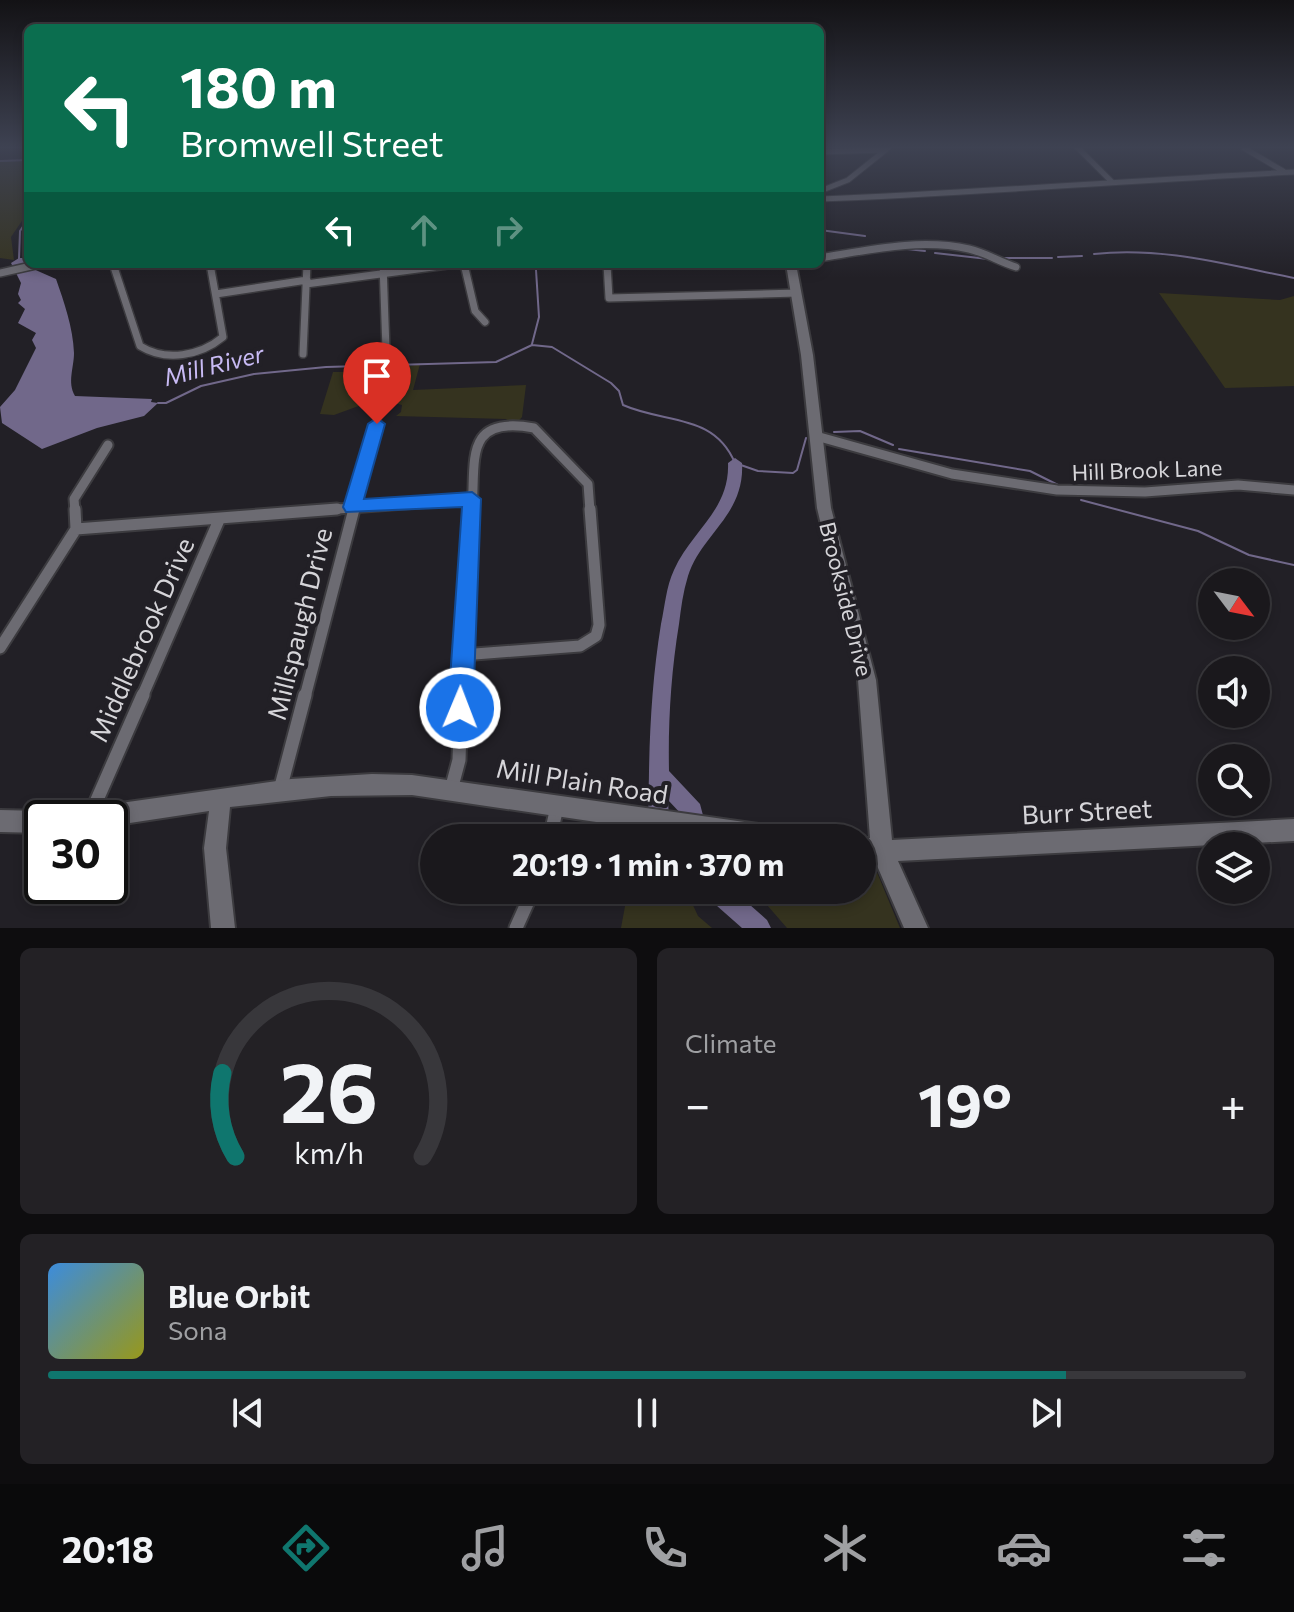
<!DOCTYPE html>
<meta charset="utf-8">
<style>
body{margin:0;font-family:Commissioner,sans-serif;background:#232125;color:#f1f3f6;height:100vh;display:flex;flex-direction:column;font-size:30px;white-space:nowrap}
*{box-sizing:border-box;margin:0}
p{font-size:26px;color:#9fa0a3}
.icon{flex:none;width:44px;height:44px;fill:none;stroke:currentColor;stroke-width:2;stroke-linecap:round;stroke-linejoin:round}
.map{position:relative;height:928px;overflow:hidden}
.side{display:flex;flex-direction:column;gap:20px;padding:20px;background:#0e0d0f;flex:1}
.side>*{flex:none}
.top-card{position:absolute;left:24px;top:24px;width:800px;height:244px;border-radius:12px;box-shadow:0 4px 12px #0003,0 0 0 2px #38373b;background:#0b6e4f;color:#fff;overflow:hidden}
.needle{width:52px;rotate:122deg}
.controls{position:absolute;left:1198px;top:568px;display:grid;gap:16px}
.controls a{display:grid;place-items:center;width:72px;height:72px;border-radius:50%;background:#1a181c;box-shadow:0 4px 12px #0003,0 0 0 2px #38373b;font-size:40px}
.speed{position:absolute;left:24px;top:800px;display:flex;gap:16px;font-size:40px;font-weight:700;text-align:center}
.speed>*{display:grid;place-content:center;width:104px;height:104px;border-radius:50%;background:#1a181c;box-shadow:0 4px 12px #0003,0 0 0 2px #38373b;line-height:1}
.speed .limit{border:4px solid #111;border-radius:12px;background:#fff;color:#111}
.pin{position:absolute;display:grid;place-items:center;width:68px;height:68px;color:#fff;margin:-82px -34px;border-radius:50% 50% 50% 0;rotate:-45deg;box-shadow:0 0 8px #0007}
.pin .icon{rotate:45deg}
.me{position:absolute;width:88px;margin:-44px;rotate:1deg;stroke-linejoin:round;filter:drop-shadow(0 0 6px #0008)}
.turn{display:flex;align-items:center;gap:28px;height:168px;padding:0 24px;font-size:36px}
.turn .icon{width:104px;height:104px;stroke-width:2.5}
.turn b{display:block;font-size:56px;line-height:68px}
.lanes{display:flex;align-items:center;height:76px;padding:0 24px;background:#0003;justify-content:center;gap:40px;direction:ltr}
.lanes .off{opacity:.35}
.big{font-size:60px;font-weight:700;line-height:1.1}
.side .card{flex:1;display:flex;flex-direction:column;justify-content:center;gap:12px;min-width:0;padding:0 28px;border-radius:12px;background:#232125}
.side .dial{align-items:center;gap:0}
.dial svg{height:208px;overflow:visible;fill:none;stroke:#38373b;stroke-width:7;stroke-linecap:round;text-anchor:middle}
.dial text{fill:#f1f3f6;stroke:none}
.song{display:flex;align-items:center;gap:24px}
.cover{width:96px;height:96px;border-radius:12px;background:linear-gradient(135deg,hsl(210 70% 55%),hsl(60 70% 35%))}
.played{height:8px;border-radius:4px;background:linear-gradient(90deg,#0f766e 85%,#38373b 85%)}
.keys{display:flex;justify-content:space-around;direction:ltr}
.heat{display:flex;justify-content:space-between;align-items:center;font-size:44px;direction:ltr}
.side .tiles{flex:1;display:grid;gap:20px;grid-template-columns:1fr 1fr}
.card:last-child{grid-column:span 2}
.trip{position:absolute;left:420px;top:824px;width:456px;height:80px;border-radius:40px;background:#1a181c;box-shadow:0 4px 12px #0003,0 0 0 2px #38373b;font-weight:700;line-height:80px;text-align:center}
.tabs{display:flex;height:128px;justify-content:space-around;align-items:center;background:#0a0a0b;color:#9fa0a3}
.tabs .icon{width:56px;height:56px}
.tabs .selected{color:#0f766e}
.tabs b{font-size:36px;color:#f1f3f6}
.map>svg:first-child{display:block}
.green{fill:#35331f}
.water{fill:#71688a}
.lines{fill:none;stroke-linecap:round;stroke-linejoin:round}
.stream{stroke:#71688a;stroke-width:2}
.river{fill:#71688a;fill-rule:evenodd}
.street-far4-casing{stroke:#3c3b3f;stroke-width:7}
.street-far3-casing{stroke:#3c3b3f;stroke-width:10}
.street-far2-casing{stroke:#3c3b3f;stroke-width:13}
.street-far1-casing{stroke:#3c3b3f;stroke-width:15}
.street-casing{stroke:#3c3b3f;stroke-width:17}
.secondary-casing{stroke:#3c3b3f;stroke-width:4}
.street-far4{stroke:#6c6b72;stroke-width:5}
.street-far3{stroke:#6c6b72;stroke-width:7}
.street-far2{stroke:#6c6b72;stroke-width:9}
.street-far1{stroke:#6c6b72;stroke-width:11}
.street{stroke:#6c6b72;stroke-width:13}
.secondary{fill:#6c6b72;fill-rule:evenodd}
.route{fill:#1a73e8;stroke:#114b97;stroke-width:2}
.labels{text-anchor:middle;stroke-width:8;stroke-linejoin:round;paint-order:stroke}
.street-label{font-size:22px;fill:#d6d5d9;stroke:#222026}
.water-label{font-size:24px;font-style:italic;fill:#c8baf4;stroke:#222026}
.near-street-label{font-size:26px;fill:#d6d5d9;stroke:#222026}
</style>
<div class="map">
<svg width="1294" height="928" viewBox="0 0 1294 928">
<rect width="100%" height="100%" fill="#222026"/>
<path class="green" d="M28,161V212L11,237L14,260L0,258V162Z
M1159,293L1280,300L1294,296V386L1225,388Z
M420,364L413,390L526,385L522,417L514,426L506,419L396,416L401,412L402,405L387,401L376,407L367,403L334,415L320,414L333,372H383Z
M862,859L876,870L900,928H787L754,890H862Z
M628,890H686L698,916L712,928H621Z"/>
<path class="water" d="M19,258H24L31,268L56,279C64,302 73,327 74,353C74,368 67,382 75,396L152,399L151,402L158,403L144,416L97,428L42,449L2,423L0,407L15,390L36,348L32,340L36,333L18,323L25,309L18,303L21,300L18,294L21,283L11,263Z"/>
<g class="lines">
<path class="stream" d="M0,161L28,160
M820,230L865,236
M907,249L925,251
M935,253L988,259
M1094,254C1161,246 1228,265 1294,278
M1058,257L1082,256
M1003,258H1052
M19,259L20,231L28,219
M532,344L539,317L536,270
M158,403H166L201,386L254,374L326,367L496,362L532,345L552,347L611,383L619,391L623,405C666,424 714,413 735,463L758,471L793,473L797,470L806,438
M834,432L860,431L893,445
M899,449L1030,471L1062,487
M1081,500L1198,531L1249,555L1294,565"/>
<path class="river" d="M735,458L742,463C745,515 702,533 688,576C683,592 681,608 679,624C671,673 668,722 669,771L700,804L709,838H687L683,816L668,800L669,820L674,838H652C646,815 649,794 649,771C650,721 653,673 661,624C665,606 666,587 674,570C692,530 730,510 728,463Z
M705,890H733L767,920L771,928H742L708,898Z"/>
<defs>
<path id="street-far4" d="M1078,148L1112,182
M1244,148L1283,171
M820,152L885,150
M820,191L848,180L888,148
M820,199C978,193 1136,180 1294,172"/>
<path id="street-far3" d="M820,258C869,250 920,238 969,249C986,253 1000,262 1016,267
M113,264L140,346C166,362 200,356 223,337L210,264
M383,264L386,350
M464,264L475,311L485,322
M607,264L609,298L797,293
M0,273L40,264
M306,284L455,264
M216,294L307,280
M303,354L307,264"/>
<path id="street-far2" d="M816,436L952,474L1057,490L1145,492L1238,485L1294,490
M75,511L74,499L108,445
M311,511L472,499
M354,511L377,424
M472,511C476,460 463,415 534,428L588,484L590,511"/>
<path id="street-far1" d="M75,509L76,529
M76,529L337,509
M0,648L76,529
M462,655L472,509
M462,655L580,646L596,636L599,625L590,509
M142,697L219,520
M305,697L354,509
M461,697L462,655"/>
<path id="street" d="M280,790L305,695
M451,790L459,760L461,695
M89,818L143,695
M550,838L557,807
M516,928L533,890"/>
<path id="secondary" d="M786,264H796L813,355L831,508L876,680L892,840L1294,819V841L898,861L928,928H904L875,861L862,859V838H860H870L858,680L817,508L801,355Z
M372,774L412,775L779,827L787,830L790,838H705L412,795L331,796L230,807L226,848L235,928H211L204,848L209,811L110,826V818H81L85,811L92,807L291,779Z
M0,810L42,811L50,814L51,818H42V833L0,832Z"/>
</defs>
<use href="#street-far4" class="street-far4-casing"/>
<use href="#street-far3" class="street-far3-casing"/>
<use href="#street-far2" class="street-far2-casing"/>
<use href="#street-far1" class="street-far1-casing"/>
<use href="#street" class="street-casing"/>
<use href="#secondary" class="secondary-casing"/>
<use href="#street-far4" class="street-far4"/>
<use href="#street-far3" class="street-far3"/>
<use href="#street-far2" class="street-far2"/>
<use href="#street-far1" class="street-far1"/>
<use href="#street" class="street"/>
<use href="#secondary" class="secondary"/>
</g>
<linearGradient id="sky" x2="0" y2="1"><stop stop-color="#131215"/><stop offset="0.53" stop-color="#3e4252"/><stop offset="1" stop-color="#3e4252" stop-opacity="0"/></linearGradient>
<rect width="1294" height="278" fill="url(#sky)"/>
<path class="route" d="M377,418L385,424L364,499L472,492L481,499L473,708L469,716L460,719L452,716L448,708L462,507L346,512L343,507L368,424Z"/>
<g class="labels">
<g class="street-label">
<text transform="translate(1147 470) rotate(-2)" y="8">Hill Brook Lane</text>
<text transform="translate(846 599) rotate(76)" y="8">Brookside Drive</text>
</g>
<g class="water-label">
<text transform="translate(214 366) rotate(-14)" y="8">Mill River</text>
</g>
<g class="near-street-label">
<text transform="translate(300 624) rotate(-76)" y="9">Millspaugh Drive</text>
<text transform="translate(142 640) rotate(-66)" y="9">Middlebrook Drive</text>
<text transform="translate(582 782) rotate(9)" y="9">Mill Plain Road</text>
<text transform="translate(1087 812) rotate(-3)" y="9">Burr Street</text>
</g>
</g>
</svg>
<div class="controls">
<a><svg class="needle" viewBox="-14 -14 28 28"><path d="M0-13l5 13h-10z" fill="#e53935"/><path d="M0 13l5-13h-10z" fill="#9fa0a3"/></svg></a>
<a><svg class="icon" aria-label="sound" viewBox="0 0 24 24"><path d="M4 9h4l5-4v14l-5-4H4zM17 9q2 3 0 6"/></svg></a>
<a><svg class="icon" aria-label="search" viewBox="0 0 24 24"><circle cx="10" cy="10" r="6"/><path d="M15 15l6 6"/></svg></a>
<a><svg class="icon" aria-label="layers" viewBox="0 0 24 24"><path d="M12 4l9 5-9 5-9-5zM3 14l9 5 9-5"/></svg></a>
</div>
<div class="speed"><div class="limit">30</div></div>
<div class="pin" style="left:377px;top:424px;background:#d93025"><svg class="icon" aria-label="arrive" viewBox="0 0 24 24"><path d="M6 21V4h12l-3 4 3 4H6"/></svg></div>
<svg class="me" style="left:460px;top:708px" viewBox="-20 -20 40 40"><circle r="17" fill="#1a73e8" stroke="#fff" stroke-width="3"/><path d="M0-11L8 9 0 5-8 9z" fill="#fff"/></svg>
<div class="trip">20:19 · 1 min · 370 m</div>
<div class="top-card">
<div class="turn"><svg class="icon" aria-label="left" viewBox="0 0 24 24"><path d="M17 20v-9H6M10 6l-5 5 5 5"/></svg><div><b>180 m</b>Bromwell Street</div></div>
<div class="lanes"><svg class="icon" aria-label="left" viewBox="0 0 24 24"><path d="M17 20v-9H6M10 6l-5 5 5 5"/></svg><svg class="icon off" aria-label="ahead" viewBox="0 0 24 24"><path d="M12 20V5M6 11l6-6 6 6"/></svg><svg class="icon off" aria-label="right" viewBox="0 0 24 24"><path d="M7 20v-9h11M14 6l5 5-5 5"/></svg></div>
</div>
</div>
<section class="side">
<div class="tiles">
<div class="card dial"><svg viewBox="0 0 100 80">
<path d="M14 69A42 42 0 1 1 86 69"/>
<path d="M14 69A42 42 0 0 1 9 37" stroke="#0f766e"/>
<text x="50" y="56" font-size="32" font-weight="700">26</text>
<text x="50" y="72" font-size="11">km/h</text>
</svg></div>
<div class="card"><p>Climate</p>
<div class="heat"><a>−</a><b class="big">19°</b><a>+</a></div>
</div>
<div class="card">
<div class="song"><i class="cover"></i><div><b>Blue Orbit</b><p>Sona</p></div></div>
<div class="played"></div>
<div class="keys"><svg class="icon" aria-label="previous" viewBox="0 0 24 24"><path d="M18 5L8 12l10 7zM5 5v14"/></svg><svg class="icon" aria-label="pause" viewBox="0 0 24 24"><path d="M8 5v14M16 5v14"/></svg><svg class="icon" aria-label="next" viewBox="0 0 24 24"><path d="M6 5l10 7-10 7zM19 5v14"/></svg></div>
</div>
</div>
</section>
<nav class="tabs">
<b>20:18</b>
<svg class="icon selected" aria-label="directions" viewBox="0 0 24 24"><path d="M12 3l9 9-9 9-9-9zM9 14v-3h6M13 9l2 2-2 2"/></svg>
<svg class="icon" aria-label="music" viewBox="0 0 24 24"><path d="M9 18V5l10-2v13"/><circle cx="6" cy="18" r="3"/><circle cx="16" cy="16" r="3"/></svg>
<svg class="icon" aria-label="phone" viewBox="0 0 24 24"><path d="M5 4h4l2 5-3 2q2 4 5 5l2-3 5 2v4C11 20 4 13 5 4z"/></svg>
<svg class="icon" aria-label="climate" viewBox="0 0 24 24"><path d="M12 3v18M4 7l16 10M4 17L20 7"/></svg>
<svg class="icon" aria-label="car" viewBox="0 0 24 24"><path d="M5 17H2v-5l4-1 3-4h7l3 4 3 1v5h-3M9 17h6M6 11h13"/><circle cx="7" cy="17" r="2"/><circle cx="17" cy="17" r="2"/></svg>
<svg class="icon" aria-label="filters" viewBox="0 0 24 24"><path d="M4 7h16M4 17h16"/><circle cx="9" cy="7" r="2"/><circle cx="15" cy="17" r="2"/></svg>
</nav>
